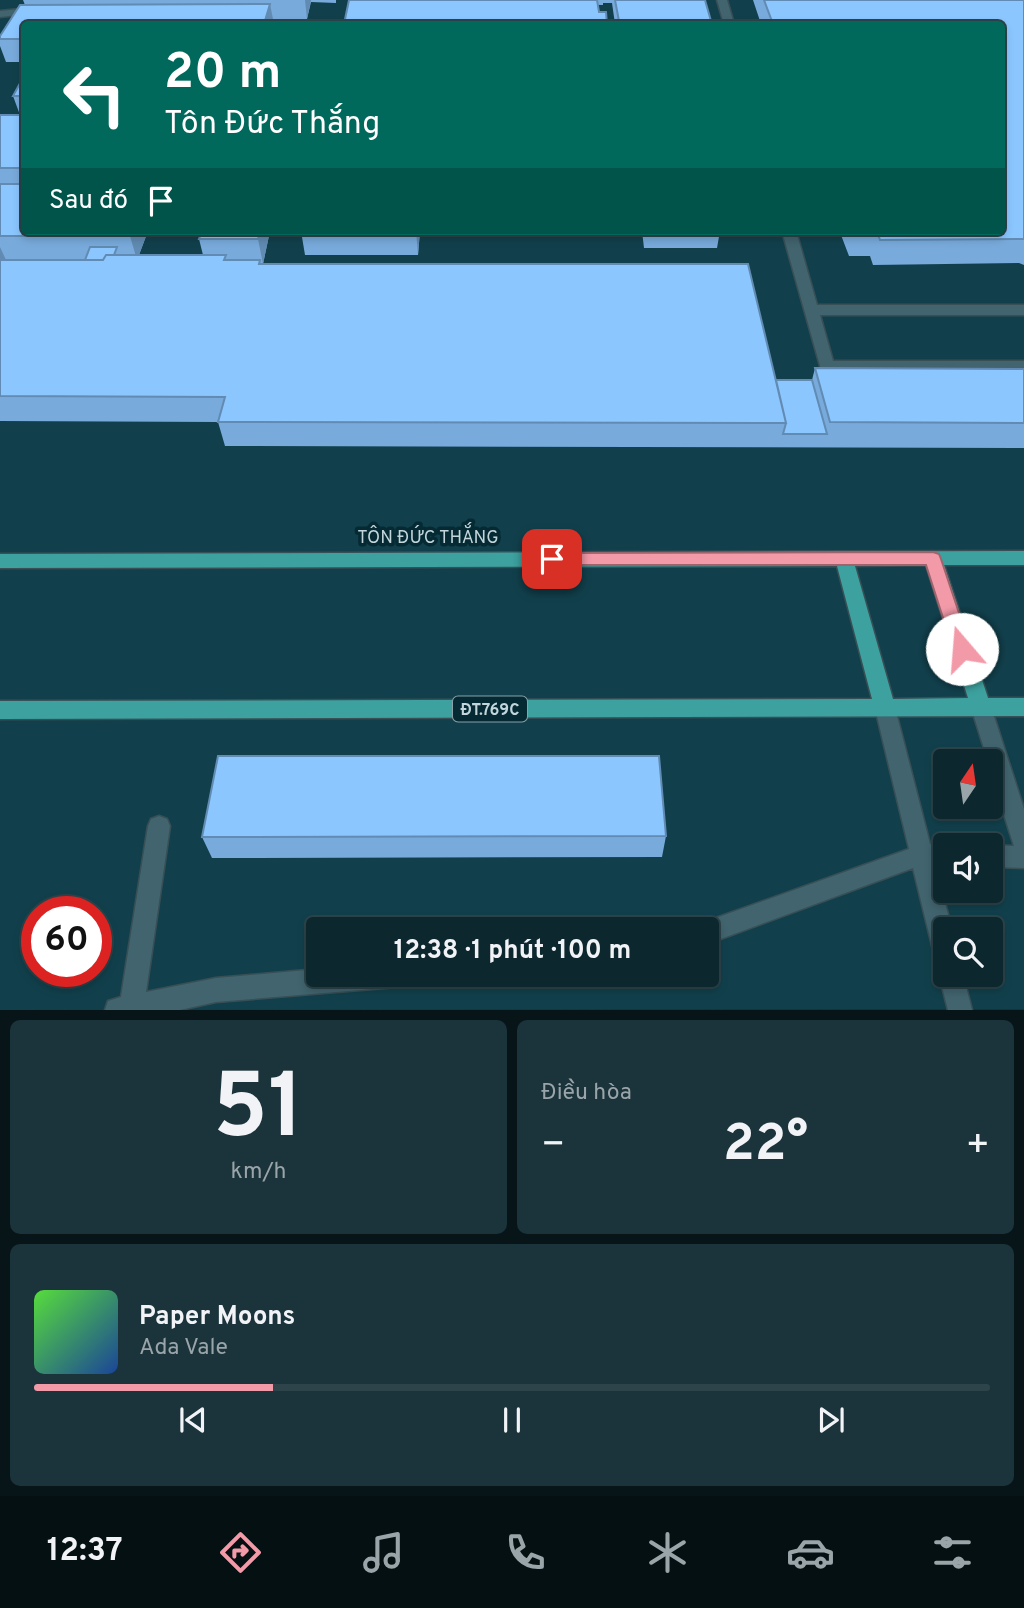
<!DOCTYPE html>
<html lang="vi">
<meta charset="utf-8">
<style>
body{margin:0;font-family:Overpass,sans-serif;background:#1b333a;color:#f1f3f6;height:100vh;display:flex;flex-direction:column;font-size:26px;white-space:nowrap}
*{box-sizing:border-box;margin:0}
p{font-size:23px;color:#9aa5aa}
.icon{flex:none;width:38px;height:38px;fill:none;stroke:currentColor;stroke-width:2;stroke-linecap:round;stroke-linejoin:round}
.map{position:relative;height:1010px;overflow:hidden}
.side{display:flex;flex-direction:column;gap:10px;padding:10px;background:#071519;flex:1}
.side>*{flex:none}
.banner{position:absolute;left:21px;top:21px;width:984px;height:214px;border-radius:7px;box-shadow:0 4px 10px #0003,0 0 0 2px #2d444a;background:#00695c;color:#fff;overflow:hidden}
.needle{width:46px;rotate:13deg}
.tools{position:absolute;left:933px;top:749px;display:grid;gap:14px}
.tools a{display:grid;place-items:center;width:70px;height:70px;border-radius:7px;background:#0d272e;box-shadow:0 4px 10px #0003,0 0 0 2px #2d444a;font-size:35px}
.speed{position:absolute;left:21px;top:896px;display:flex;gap:14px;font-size:35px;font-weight:700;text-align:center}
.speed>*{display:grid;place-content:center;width:91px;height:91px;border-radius:50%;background:#0d272e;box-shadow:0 4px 10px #0003,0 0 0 2px #2d444a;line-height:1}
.speed .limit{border:10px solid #d22;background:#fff;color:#111}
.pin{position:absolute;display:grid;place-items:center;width:60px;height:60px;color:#fff;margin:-30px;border-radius:14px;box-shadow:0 4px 10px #0006}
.me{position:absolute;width:77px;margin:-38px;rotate:342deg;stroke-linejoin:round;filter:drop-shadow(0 0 5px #0008)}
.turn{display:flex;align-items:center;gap:24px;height:147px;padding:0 28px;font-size:32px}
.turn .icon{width:91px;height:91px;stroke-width:2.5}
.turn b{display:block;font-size:49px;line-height:60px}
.then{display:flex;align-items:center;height:66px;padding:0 28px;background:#0003;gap:14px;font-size:26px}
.big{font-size:52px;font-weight:700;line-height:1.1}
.side .card{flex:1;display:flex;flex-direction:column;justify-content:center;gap:10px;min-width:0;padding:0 24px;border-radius:10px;background:#1b333a}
.side .dial{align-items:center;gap:0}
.dial b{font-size:91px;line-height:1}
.song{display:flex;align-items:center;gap:21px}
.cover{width:84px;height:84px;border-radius:10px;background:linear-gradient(135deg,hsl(110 70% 55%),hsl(220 70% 35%))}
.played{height:7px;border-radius:4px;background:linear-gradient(90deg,#f39aa9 25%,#2d444a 25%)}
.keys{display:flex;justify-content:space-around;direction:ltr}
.heat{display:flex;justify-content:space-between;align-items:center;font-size:38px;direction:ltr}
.side .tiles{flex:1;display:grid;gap:10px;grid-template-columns:1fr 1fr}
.card:last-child{grid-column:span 2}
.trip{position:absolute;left:306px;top:917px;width:413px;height:70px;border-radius:7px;background:#0d272e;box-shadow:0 4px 10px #0003,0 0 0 2px #2d444a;font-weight:700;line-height:70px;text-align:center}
.dock{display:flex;height:112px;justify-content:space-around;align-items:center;background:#051012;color:#9aa5aa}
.dock .icon{width:49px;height:49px}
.dock .selected{color:#f39aa9}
.dock b{font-size:32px;color:#f1f3f6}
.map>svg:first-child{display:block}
.built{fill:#11404c;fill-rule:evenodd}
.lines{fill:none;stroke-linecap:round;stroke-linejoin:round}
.minor-casing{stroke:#384f56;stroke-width:3}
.major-casing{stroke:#384f56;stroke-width:3}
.minor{fill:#41646e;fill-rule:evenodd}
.major{fill:#3ca19f;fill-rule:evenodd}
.wall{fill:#78aadb}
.shaded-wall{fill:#618bb2}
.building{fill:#8bc6ff;stroke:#618bb2;stroke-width:2}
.route{fill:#f39aa9;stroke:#9e646e;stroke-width:2}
.labels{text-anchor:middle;stroke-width:7;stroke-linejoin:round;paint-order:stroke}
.shield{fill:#052a33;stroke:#89a2a9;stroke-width:2}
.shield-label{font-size:16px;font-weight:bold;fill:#c2d5db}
.street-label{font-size:18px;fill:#c2d5db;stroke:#052a33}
</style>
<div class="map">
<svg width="1024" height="1010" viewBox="0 0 1024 1010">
<rect width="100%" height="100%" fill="#11343e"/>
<path class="built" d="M0,0H1024V1009L0,1010ZM24,24H1001V231H24ZM945,761H990V807H945ZM945,845H990V891H945ZM37,912H96V971H37ZM318,929H707V975H318ZM945,929H990V975H945Z"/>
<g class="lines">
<defs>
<path id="minor" d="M31,0H42L27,14L0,17V11L20,9Z
M717,0H727L734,24H724Z
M782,231H796L817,305H1024V315H820L833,361H1024V371H836V380H824Z
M981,698L988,701L991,707L1024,809V868L990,867V845L1014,846L990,771V761H988L971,707L974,701Z
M885,699L892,702L895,708L930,844L947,845H945V866H935L952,929H945V962L937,958L933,950L913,868L707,944V929H696L699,924L909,849L875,708L878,702Z
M159,816L167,819L170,826L146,992L216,978L318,969V975H409L406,984L397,987L216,1002L180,1010H105L108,1001L121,997L148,826L151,819Z
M945,965V975H963L972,1010H948L939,975Z"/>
<path id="major" d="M1024,551V565H944L988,698H1024V716L0,719V701L872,699L837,566L0,568V554ZM926,565L968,698L893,699L855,566Z"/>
</defs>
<use href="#minor" class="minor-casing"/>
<use href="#major" class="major-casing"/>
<use href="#minor" class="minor"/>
<use href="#major" class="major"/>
</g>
<path class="wall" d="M23,0H336V3L311,2L307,19H273L274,24H24V62H6L0,46V36L25,5Z
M349,0H705L711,21V24H615L612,3H603V5Z
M753,0H1024V265L1019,263L873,265L870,256H849L841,235L842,231H1001V24H761Z
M24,76V231H148L139,255H203L199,239L270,231L263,264L776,380H812L815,368L1024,369V448L225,446L218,422L0,421V115H20L13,96Z
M301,231H420L418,255H305Z
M642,231H720L717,248H644Z
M666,836L662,857L212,858L202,837Z"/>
<path class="shaded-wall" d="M305,0H311L307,19Z
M270,4L274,24H264Z
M132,231H148L137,260L130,236Z
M260,231H270L263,264L258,239Z
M416,231H420L418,255Z
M0,247L6,260L0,271Z"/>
<path class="building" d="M349,0H597L599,12H606L607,24H344Z
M615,0H705L711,21H619Z
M764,0H1024V239L880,240L877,231H855H1001V24H773Z
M270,4L264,24H24V39H0V36L20,5Z
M24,76V96H13Z
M0,115H24V168H0Z
M0,184H24V231H132L130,236H0Z
M202,231H260L258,239H199Z
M90,247H117L114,255H106L103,260H85Z
M106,255H226L224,260H260L259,264H748L786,423L218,422L225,397L0,396V260H103Z
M815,368L1024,369V423L830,422Z
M776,380H812L827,434H783L786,423Z
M218,756H659L666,836L202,837Z"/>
<path class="route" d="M933,552L939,554L941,559L971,649L968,654L962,656L955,654L953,649L926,565H552L546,564L543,559L546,554L552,553Z"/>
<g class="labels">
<rect class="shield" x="453" y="696.5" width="74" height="25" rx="5"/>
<g class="shield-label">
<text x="490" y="715">ĐT.769C</text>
</g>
<g class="street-label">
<text x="428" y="543">TÔN ĐỨC THẮNG</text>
</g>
</g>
</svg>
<div class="tools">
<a><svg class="needle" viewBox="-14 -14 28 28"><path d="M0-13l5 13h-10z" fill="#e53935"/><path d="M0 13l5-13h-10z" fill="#9aa5aa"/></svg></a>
<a><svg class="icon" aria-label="sound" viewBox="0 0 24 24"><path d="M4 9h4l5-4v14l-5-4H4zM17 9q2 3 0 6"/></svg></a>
<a><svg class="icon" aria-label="search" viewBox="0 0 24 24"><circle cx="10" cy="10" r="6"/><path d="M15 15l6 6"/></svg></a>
</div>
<div class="speed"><div class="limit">60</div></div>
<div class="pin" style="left:552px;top:559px;background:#d93025"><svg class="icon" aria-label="arrive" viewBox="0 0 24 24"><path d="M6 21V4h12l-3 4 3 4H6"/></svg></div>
<svg class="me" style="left:962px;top:649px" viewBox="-20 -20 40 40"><circle r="19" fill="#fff"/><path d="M0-13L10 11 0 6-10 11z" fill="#f39aa9"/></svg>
<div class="trip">12:38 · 1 phút · 100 m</div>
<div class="banner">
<div class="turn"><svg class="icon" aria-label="left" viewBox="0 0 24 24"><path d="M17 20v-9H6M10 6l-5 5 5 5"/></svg><div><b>20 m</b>Tôn Đức Thắng</div></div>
<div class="then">Sau đó<svg class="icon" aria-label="arrive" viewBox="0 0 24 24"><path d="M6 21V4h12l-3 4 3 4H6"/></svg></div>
</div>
</div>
<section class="side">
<div class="tiles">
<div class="card dial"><b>51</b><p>km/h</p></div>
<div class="card"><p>Điều hòa</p>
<div class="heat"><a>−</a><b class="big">22°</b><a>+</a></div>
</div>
<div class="card">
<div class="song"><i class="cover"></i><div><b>Paper Moons</b><p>Ada Vale</p></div></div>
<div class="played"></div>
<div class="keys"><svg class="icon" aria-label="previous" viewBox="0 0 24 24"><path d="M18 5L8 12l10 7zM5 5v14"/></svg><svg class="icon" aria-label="pause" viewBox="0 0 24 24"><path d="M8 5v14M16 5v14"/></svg><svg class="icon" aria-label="next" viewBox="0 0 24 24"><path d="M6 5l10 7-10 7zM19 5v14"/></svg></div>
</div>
</div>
</section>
<nav class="dock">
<b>12:37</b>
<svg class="icon selected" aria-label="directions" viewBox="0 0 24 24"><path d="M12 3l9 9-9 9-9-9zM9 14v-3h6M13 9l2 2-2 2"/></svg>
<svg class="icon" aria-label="music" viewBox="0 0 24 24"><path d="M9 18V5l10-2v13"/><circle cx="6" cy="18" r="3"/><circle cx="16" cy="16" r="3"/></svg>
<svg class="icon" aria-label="phone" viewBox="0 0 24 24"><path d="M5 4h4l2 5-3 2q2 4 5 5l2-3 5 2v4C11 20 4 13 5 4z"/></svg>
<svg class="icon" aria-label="climate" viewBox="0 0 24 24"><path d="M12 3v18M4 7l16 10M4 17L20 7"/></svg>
<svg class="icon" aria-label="car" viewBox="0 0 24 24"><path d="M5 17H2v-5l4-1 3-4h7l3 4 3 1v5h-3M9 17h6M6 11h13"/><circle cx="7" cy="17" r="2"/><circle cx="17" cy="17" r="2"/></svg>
<svg class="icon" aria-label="filters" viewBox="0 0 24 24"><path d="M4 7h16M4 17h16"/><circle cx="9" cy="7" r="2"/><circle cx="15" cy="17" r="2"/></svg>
</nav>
